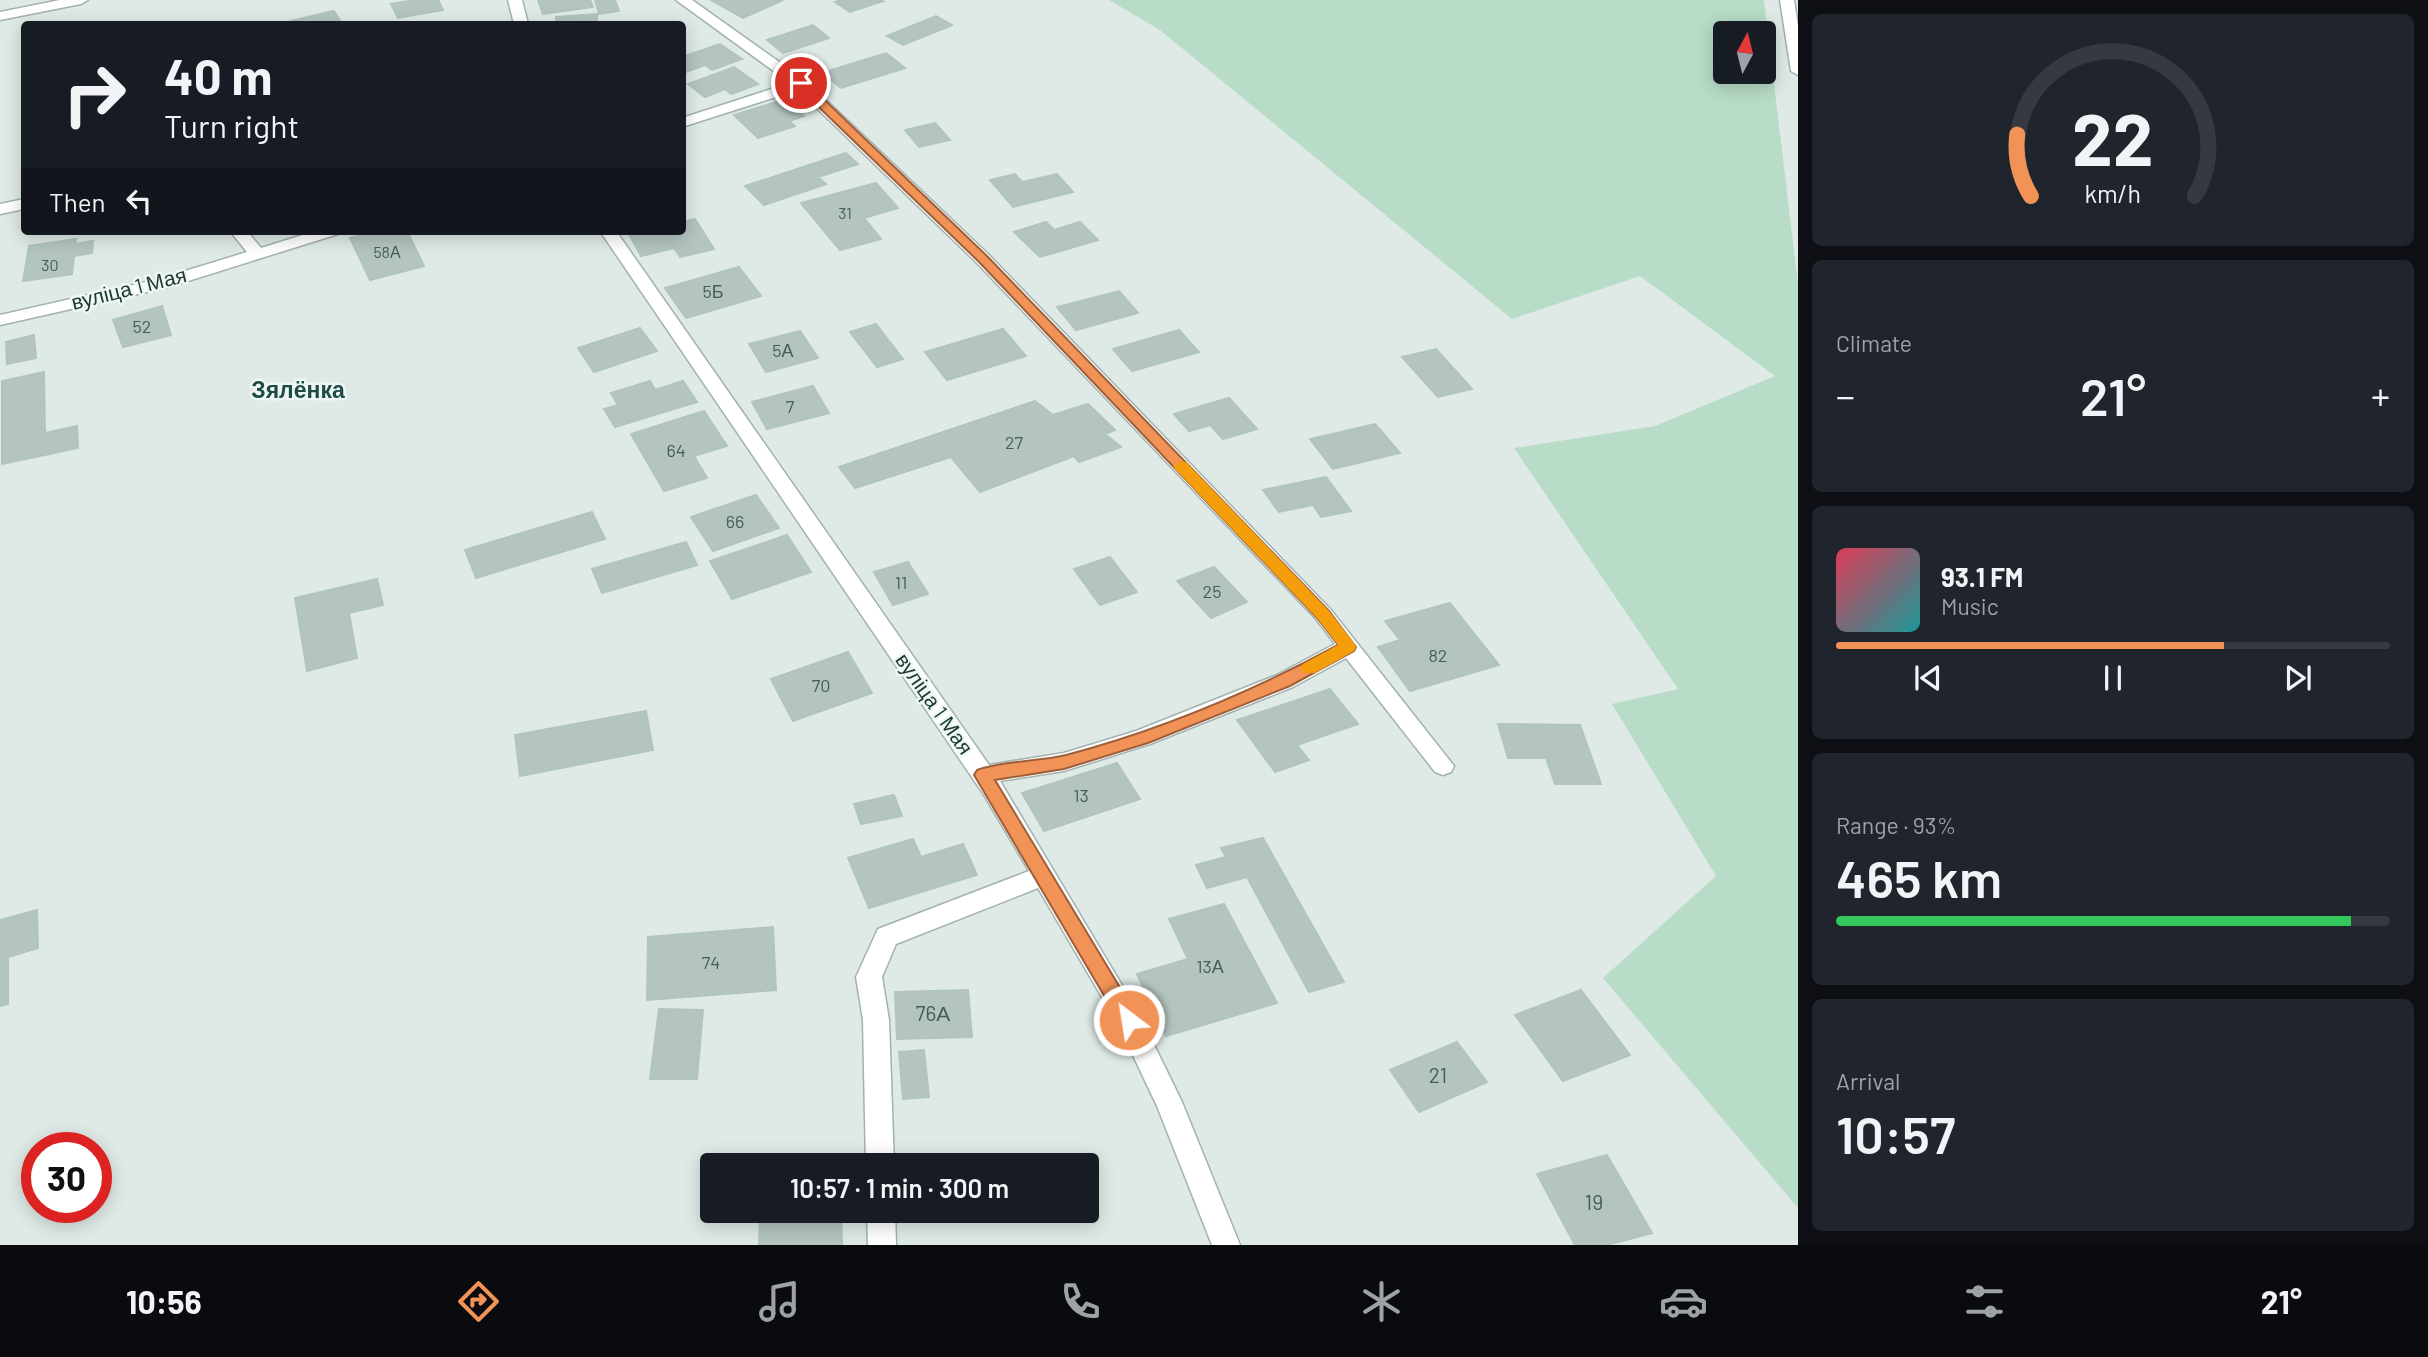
<!DOCTYPE html>
<meta charset="utf-8">
<style>
body{margin:0;font-family:Barlow,sans-serif;background:#20242c;color:#f1f3f6;height:100vh;display:flex;flex-direction:column;font-size:26px;white-space:nowrap}
*{box-sizing:border-box;margin:0}
p{font-size:23px;color:#9ea1a6}
.icon{flex:none;width:38px;height:38px;fill:none;stroke:currentColor;stroke-width:2;stroke-linecap:round;stroke-linejoin:round}
.map{position:relative;flex:1;overflow:hidden}
.side{display:flex;flex-direction:column;gap:14px;padding:14px;background:#0d0f14;width:630px}
.side>*{flex:none}
.hud{position:absolute;left:21px;top:21px;width:665px;height:214px;border-radius:7px;box-shadow:0 4px 18px #0003;background:#171b24;color:#f1f3f6;overflow:hidden}
.needle{width:46px;rotate:7deg}
.fabs{position:absolute;left:1713px;top:21px;display:grid;gap:14px}
.fabs a{display:grid;place-items:center;width:63px;height:63px;border-radius:7px;background:#171b24;box-shadow:0 4px 18px #0003;font-size:35px}
.speed{position:absolute;left:21px;top:1132px;display:flex;gap:14px;font-size:35px;font-weight:700;text-align:center}
.speed>*{display:grid;place-content:center;width:91px;height:91px;border-radius:50%;background:#171b24;box-shadow:0 4px 18px #0003;line-height:1}
.speed .limit{border:10px solid #d22;background:#fff;color:#111}
.pin{position:absolute;display:grid;place-items:center;width:60px;height:60px;color:#fff;margin:-30px;border:4px solid #fff;border-radius:50%;box-shadow:0 2px 7px #0007}
.me{position:absolute;width:77px;margin:-38px;rotate:329deg;stroke-linejoin:round;filter:drop-shadow(0 0 5px #0008)}
.turn{display:flex;align-items:center;gap:24px;height:147px;padding:0 28px;font-size:32px}
.turn .icon{width:91px;height:91px;stroke-width:2.5}
.turn b{display:block;font-size:49px;line-height:60px}
.then{display:flex;align-items:center;height:66px;padding:0 28px;background:#0003;gap:14px;font-size:26px}
.big{font-size:52px;font-weight:600;line-height:1.1}
.side .card{flex:1;display:flex;flex-direction:column;justify-content:center;gap:10px;min-width:0;padding:0 24px;border-radius:10px;background:#20242c}
.side .dial{align-items:center;gap:0}
.dial svg{height:182px;overflow:visible;fill:none;stroke:#363941;stroke-width:7;stroke-linecap:round;text-anchor:middle}
.dial text{fill:#f1f3f6;stroke:none}
.song{display:flex;align-items:center;gap:21px}
.cover{width:84px;height:84px;border-radius:10px;background:linear-gradient(135deg,hsl(350 70% 55%),hsl(180 70% 35%))}
.played{height:7px;border-radius:4px;background:linear-gradient(90deg,#f19257 70%,#363941 70%)}
.keys{display:flex;justify-content:space-around;direction:ltr}
.heat{display:flex;justify-content:space-between;align-items:center;font-size:38px;direction:ltr}
.charge{height:10px;border-radius:5px;background:linear-gradient(90deg,#34c759 93%,#363941 0)}
.trip{position:absolute;left:700px;top:1153px;width:399px;height:70px;border-radius:7px;background:#171b24;box-shadow:0 4px 18px #0003;font-weight:600;line-height:70px;text-align:center}
.menu{display:flex;height:112px;justify-content:space-around;align-items:center;background:#090b0e;color:#9ea1a6}
.menu .icon{width:49px;height:49px}
.menu .active{color:#f19257}
.menu b{font-size:32px;color:#f1f3f6}
main{display:flex;flex:1;min-height:0}
.map>svg:first-child{display:block}
.green{fill:#b8dcc7;fill-rule:evenodd}
.building{fill:#b4c5c0;stroke:#b2c4bf;stroke-width:2}
.lines{fill:none;stroke-linecap:round;stroke-linejoin:round}
.street-casing{stroke:#a2b2af;stroke-width:3}
.street{fill:#fff;fill-rule:evenodd}
.route{fill:#f19257;stroke:#9d5f39;stroke-width:2}
.slow{fill:#f59e0b}
.labels{text-anchor:middle;stroke-width:5;stroke-linejoin:round;paint-order:stroke}
.far-number-label{font-size:16px;fill:#455d59}
.number-label{font-size:18px;fill:#455d59}
.street-label{font-size:21px;fill:#203a37;stroke:#eff7f4}
.near-number-label{font-size:21px;fill:#455d59}
.neighbourhood-label{font-size:23px;font-weight:bold;fill:#1d4c47;stroke:#eff7f4}
</style>
<main>
<div class="map">
<svg width="1798" height="1245" viewBox="0 0 1798 1245">
<rect width="100%" height="100%" fill="#dfeae7"/>
<path class="green" d="M1109,0H1764L1798,284V1208L1603,978L1716,876L1612,704L1678,689L1514,448L1655,426L1775,376L1640,276L1512,319L1160,30ZM1726,33H1764V72H1726Z"/>
<path class="building" d="M415,0H438L443,10L398,18L391,4Z
M538,0H590L593,7L543,14Z
M595,0H615L619,11L599,14Z
M711,0H783L743,18Z
M841,0H881L883,1L850,12L835,2Z
M334,11L342,24H293L291,21Z
M597,14V22L556,24V17Z
M936,16L952,25L903,45L887,36Z
M813,25L829,38L783,53L767,40Z
M720,44L742,59L712,70L705,65L686,72L682,70V57Z
M886,53L905,68L841,88L822,73Z
M734,67L758,84L731,94L725,89L705,97L688,84Z
M786,99L804,116L789,121L795,126L758,138L734,115Z
M935,123L950,140L919,147L905,130Z
M846,153L858,164L818,177L826,184L764,205L745,186Z
M1015,174L1022,182L1057,174L1073,192L1013,207L990,180Z
M876,183L898,208L864,218L881,239L840,250L801,203Z
M695,219L714,249L680,257L674,248L641,256L629,234L643,231H682V222Z
M1046,222L1054,230L1080,222L1098,240L1040,257L1014,232Z
M379,231H407L424,266L370,280L350,238Z
M76,239L75,244L93,241L92,253L74,256L72,274L23,281L29,246Z
M739,267L761,296L686,318L665,288Z
M1119,291L1138,313L1076,330L1057,307Z
M162,306L171,335L123,347L113,320Z
M876,324L903,359L877,367L850,332Z
M640,328L657,351L594,372L578,348Z
M1003,329L1026,356L947,380L925,352Z
M1179,330L1199,352L1132,371L1113,349Z
M800,331L818,358L766,372L749,344Z
M34,335L36,358L7,364L6,342Z
M1436,349L1472,389L1438,397L1402,357Z
M44,372L45,433L77,426L78,448L2,464V381Z
M650,381L655,390L683,381L697,402L615,427L604,409L618,405L611,393Z
M813,386L829,413L767,429L752,402Z
M1229,398L1257,429L1223,439L1210,425L1189,431L1174,414Z
M1035,401L1053,415L1088,404L1115,430L1105,434L1121,447L1079,462L1074,456L980,492L951,457L855,488L839,467Z
M704,411L727,446L694,456L707,478L664,491L631,434Z
M1375,424L1400,453L1333,469L1310,439Z
M1326,477L1351,511L1321,517L1313,505L1279,512L1263,490Z
M756,495L779,528L713,551L691,517Z
M592,512L605,539L476,578L465,550Z
M787,535L811,572L732,599L710,561Z
M686,542L697,565L602,593L592,569Z
M1110,557L1137,592L1100,605L1074,569Z
M908,562L928,594L893,605L874,572Z
M1214,567L1247,602L1211,618L1177,581Z
M377,579L383,605L349,613L357,658L307,671L295,598Z
M1450,603L1499,665L1410,691L1378,647L1400,640L1385,621Z
M848,652L872,693L793,721L771,679Z
M1330,689L1358,724L1297,745L1309,760L1275,772L1237,720Z
M646,711L653,750L520,776L515,735Z
M1498,724L1580,725L1601,784H1555L1546,758H1508Z
M1117,763L1140,799L1044,831L1022,793Z
M894,795L902,816L861,824L854,804Z
M1263,838L1344,982L1309,992L1247,877L1207,888L1196,865L1226,857L1221,848Z
M913,839L921,857L963,844L977,875L869,908L848,858Z
M1224,904L1277,1003L1166,1036L1137,974L1188,959L1169,919Z
M37,910L38,948L8,957V1004L0,1006V920Z
M773,927L776,990L647,1000L648,937Z
M968,990L972,1037L897,1039L895,992Z
M1581,990L1630,1055L1563,1081L1515,1015Z
M659,1009L703,1010L697,1079H650Z
M1457,1042L1487,1082L1419,1112L1390,1070Z
M924,1050L929,1097L903,1099L899,1052Z
M1607,1155L1652,1233L1607,1245H1575L1537,1174Z
M841,1211L842,1245H759L760,1212Z"/>
<g class="lines">
<defs>
<path id="street" d="M60,0H88L81,4L0,20V12Z
M508,0H522L528,24H514Z
M676,0H692L806,81L989,255L1331,610L1454,766L1451,772L1443,775L1435,772L1346,658L1293,687L1150,744L1064,771L1000,781L1138,1012L1182,1102L1240,1245H1212L1157,1106L1120,1028L1038,888L896,944L882,977L889,1020L894,1166H866L863,1020L856,977L878,929L1029,871L984,795L600,231H616L989,765L1064,753L1136,731L1277,675L1335,644L1317,620L977,263L798,90L682,127V118L790,83Z
M1780,0H1794L1798,26V75L1791,71Z
M24,199V209L0,214V204Z
M230,231H247L261,248L315,231H340L338,234L169,287L0,325V315L159,279L247,252Z
M867,1211H895L896,1245H868Z"/>
</defs>
<use href="#street" class="street-casing"/>
<use href="#street" class="street"/>
</g>
<path class="route" d="M797,81H805L988,257L1329,611L1356,647L1354,651L1290,686L1148,743L1064,769L995,780L1136,1014L1139,1020L1136,1026L1129,1029L1122,1026L977,780L974,775L977,770C1005,760 1037,762 1066,755C1160,730 1253,691 1338,645L1318,619L979,262L797,86Z"/>
<path class="slow" d="M1181,461L1186,462L1329,611L1354,643L1356,647L1354,651L1315,673H1303L1301,668L1303,664L1338,645L1318,619L1175,469L1173,466Z"/>
<g class="labels">
<g class="far-number-label">
<text x="845" y="219">31</text>
<text x="387" y="258">58А</text>
<text x="50" y="271">30</text>
</g>
<g class="number-label">
<text x="713" y="298">5Б</text>
<text x="142" y="333">52</text>
<text x="783" y="357">5А</text>
<text x="790" y="413">7</text>
<text x="1014" y="449">27</text>
<text x="676" y="457">64</text>
<text x="735" y="528">66</text>
<text x="901" y="589">11</text>
<text x="1212" y="598">25</text>
<text x="1438" y="662">82</text>
<text x="821" y="692">70</text>
<text x="1081" y="802">13</text>
<text x="711" y="969">74</text>
<text x="1210" y="973">13А</text>
</g>
<g class="street-label">
<text transform="translate(129 289) rotate(-14)" y="7">вуліца 1 Мая</text>
<text transform="translate(934 704) rotate(55)" y="7">вуліца 1 Мая</text>
</g>
<g class="near-number-label">
<text x="933" y="1021">76А</text>
<text x="1438" y="1083">21</text>
<text x="1594" y="1210">19</text>
</g>
<g class="neighbourhood-label">
<text x="298" y="398">Зялёнка</text>
</g>
</g>
</svg>
<div class="fabs">
<a><svg class="needle" viewBox="-14 -14 28 28"><path d="M0-13l5 13h-10z" fill="#e53935"/><path d="M0 13l5-13h-10z" fill="#9ea1a6"/></svg></a>
</div>
<div class="speed"><div class="limit">30</div></div>
<div class="pin" style="left:801px;top:83px;background:#d93025"><svg class="icon" aria-label="arrive" viewBox="0 0 24 24"><path d="M6 21V4h12l-3 4 3 4H6"/></svg></div>
<svg class="me" style="left:1129px;top:1020px" viewBox="-20 -20 40 40"><circle r="17" fill="#f19257" stroke="#fff" stroke-width="3"/><path d="M0-11L8 9 0 5-8 9z" fill="#fff"/></svg>
<div class="trip">10:57 · 1 min · 300 m</div>
<div class="hud">
<div class="turn"><svg class="icon" aria-label="right" viewBox="0 0 24 24"><path d="M7 20v-9h11M14 6l5 5-5 5"/></svg><div><b>40 m</b>Turn right</div></div>
<div class="then">Then<svg class="icon" aria-label="left" viewBox="0 0 24 24"><path d="M17 20v-9H6M10 6l-5 5 5 5"/></svg></div>
</div>
</div>
<section class="side">
<div class="card dial"><svg viewBox="0 0 100 80">
<path d="M14 69A42 42 0 1 1 86 69"/>
<path d="M14 69A42 42 0 0 1 8 42" stroke="#f19257"/>
<text x="50" y="56" font-size="32" font-weight="700">22</text>
<text x="50" y="72" font-size="11">km/h</text>
</svg></div>
<div class="card"><p>Climate</p>
<div class="heat"><a>−</a><b class="big">21°</b><a>+</a></div>
</div>
<div class="card">
<div class="song"><i class="cover"></i><div><b>93.1 FM</b><p>Music</p></div></div>
<div class="played"></div>
<div class="keys"><svg class="icon" aria-label="previous" viewBox="0 0 24 24"><path d="M18 5L8 12l10 7zM5 5v14"/></svg><svg class="icon" aria-label="pause" viewBox="0 0 24 24"><path d="M8 5v14M16 5v14"/></svg><svg class="icon" aria-label="next" viewBox="0 0 24 24"><path d="M6 5l10 7-10 7zM19 5v14"/></svg></div>
</div>
<div class="card"><p>Range · 93%</p><b class="big">465 km</b><div class="charge"></div></div>
<div class="card"><p>Arrival</p><b class="big">10:57</b></div>
</section>
</main>
<nav class="menu">
<b>10:56</b>
<svg class="icon active" aria-label="directions" viewBox="0 0 24 24"><path d="M12 3l9 9-9 9-9-9zM9 14v-3h6M13 9l2 2-2 2"/></svg>
<svg class="icon" aria-label="music" viewBox="0 0 24 24"><path d="M9 18V5l10-2v13"/><circle cx="6" cy="18" r="3"/><circle cx="16" cy="16" r="3"/></svg>
<svg class="icon" aria-label="phone" viewBox="0 0 24 24"><path d="M5 4h4l2 5-3 2q2 4 5 5l2-3 5 2v4C11 20 4 13 5 4z"/></svg>
<svg class="icon" aria-label="climate" viewBox="0 0 24 24"><path d="M12 3v18M4 7l16 10M4 17L20 7"/></svg>
<svg class="icon" aria-label="car" viewBox="0 0 24 24"><path d="M5 17H2v-5l4-1 3-4h7l3 4 3 1v5h-3M9 17h6M6 11h13"/><circle cx="7" cy="17" r="2"/><circle cx="17" cy="17" r="2"/></svg>
<svg class="icon" aria-label="filters" viewBox="0 0 24 24"><path d="M4 7h16M4 17h16"/><circle cx="9" cy="7" r="2"/><circle cx="15" cy="17" r="2"/></svg>
<b>21°</b>
</nav>
